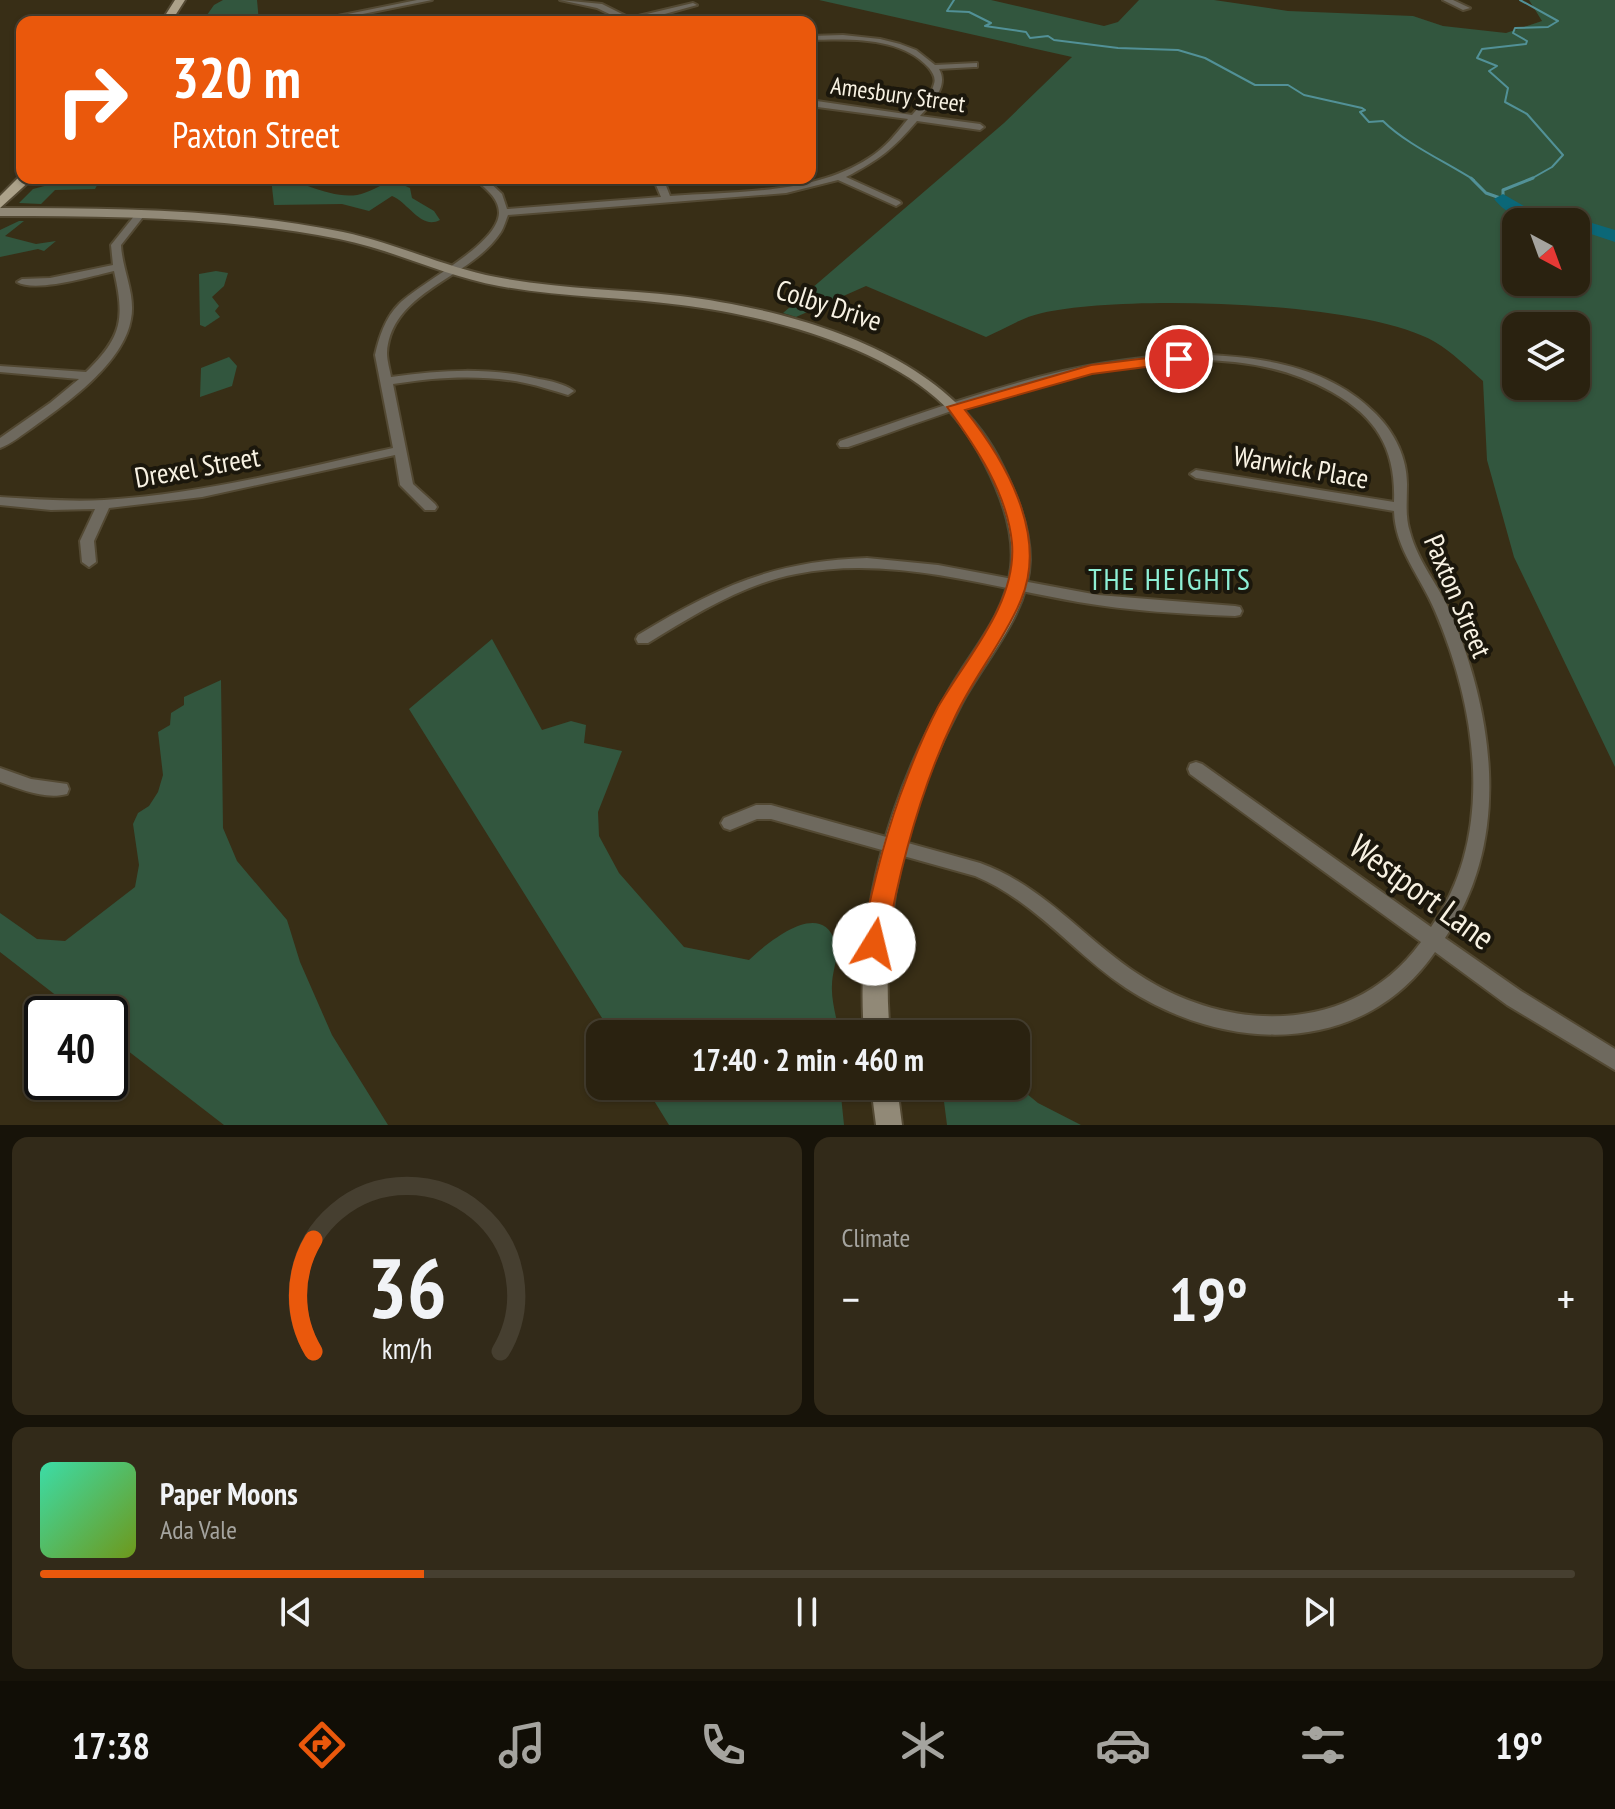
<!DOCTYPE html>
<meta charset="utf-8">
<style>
body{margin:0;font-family:"PT Sans Narrow",sans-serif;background:#322a19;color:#f1f3f6;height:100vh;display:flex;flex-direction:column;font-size:30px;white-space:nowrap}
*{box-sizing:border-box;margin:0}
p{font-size:26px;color:#a5a49f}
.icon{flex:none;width:44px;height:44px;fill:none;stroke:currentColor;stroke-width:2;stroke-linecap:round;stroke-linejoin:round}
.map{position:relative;height:1125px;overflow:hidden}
.drawer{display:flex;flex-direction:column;gap:12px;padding:12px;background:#171309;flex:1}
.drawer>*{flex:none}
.guide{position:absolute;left:16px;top:16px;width:800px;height:168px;border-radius:16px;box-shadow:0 2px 6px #0004,0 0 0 2px #463f30;background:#ea580c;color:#fff;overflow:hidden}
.needle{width:52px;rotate:139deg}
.buttons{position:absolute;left:1502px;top:208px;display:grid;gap:16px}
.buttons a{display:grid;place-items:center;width:88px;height:88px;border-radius:16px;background:#2a2210;box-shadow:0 2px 6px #0004,0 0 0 2px #463f30;font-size:40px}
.speed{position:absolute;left:24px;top:996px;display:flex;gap:16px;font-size:40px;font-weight:700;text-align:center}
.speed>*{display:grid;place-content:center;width:104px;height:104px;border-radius:50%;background:#2a2210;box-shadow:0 2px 6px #0004,0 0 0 2px #463f30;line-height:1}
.speed .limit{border:4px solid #111;border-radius:12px;background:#fff;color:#111}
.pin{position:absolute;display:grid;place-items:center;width:68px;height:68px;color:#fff;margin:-34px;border:4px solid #fff;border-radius:50%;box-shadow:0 2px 8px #0007}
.me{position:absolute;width:88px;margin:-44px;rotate:9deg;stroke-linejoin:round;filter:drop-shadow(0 0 6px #0008)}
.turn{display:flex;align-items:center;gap:28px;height:168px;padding:0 24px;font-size:36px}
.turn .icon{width:104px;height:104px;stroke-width:2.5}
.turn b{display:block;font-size:56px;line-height:68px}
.big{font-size:60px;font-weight:700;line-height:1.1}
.drawer .card{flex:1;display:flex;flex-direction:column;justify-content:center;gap:12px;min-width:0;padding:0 28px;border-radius:16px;background:#322a19}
.drawer .dial{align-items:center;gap:0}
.dial svg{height:208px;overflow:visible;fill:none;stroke:#463f30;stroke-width:7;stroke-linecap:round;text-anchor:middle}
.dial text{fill:#f1f3f6;stroke:none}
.song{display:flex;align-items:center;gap:24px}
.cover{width:96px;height:96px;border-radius:12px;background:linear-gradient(135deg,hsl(160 70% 55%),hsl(80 70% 35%))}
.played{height:8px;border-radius:4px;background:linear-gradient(90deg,#ea580c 25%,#463f30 25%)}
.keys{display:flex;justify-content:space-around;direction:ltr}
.heat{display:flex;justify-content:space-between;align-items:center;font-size:44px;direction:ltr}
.drawer .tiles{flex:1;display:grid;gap:12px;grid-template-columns:1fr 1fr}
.card:last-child{grid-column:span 2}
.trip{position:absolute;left:586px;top:1020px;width:444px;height:80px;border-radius:16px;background:#2a2210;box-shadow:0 2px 6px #0004,0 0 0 2px #463f30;font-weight:700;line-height:80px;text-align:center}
.dock{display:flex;height:128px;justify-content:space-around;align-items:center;background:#110e06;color:#a5a49f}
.dock .icon{width:56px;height:56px}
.dock .on{color:#ea580c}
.dock b{font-size:36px;color:#f1f3f6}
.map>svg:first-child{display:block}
.green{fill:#32563e;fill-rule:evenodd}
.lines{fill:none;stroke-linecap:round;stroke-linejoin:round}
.stream-far1{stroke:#529197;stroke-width:2}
.stream{stroke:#529197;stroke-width:3}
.river{fill:#0b6777;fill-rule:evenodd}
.street-casing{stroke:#534933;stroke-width:4}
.secondary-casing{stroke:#534933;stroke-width:4}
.primary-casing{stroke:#534933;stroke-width:4}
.street{fill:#6e695e;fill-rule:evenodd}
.secondary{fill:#918977;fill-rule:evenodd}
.primary{fill:#aca28a;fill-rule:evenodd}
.route{fill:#ea580c;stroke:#983908;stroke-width:2}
.labels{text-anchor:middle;stroke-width:8;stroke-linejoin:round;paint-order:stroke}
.far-street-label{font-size:24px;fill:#f8f2e3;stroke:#1b170c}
.street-label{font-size:28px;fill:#f8f2e3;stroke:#1b170c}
.neighbourhood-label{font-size:30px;letter-spacing:2px;fill:#8ef0d6;stroke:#1b170c}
.near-street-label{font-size:34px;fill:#f8f2e3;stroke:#1b170c}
</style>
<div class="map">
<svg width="1615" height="1125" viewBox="0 0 1615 1125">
<rect width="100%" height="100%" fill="#382e16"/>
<path class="green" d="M223,0H257L259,22H202L214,5Z
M819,0H991L1104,26L1118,22L1139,0H1214L1288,11L1413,16L1443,26L1506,33L1542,21L1529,0H1615V767L1514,557L1487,460L1483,381C1468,368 1452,352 1435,342C1365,301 1123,294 1042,313C1023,317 1004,329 986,337L866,286L796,317L783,313L1004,123L1072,57ZM1516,222H1576V282H1516ZM1516,326H1576V386H1516Z
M271,178C299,178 328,199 357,195C368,193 381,185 392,180L410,188L412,198L434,211L440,220C421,230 409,203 392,196L369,211L342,204L274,205Z
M71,179L100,180L95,189L55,190L41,204L19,203L33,189Z
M19,221H24L5,236L36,244L56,241L44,251L38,249L0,257V230Z
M216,271L228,273L224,286L212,297L219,306L215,311L220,317L205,327L200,325L199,274Z
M229,357L237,366L232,386L200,397L201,368Z
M492,639L542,730L571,721L586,725L584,743L622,751L598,812L599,836L619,873L684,947L749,960C767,943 820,898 835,941C840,955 832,971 832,985C831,1001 837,1018 839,1034H612L409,709Z
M221,680L223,828L237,861L287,920L300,962L332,1035L388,1125H224L110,1037V1014H80L0,952V913L37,939L65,941L135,887L139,865L133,824L138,813L149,806L158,792L163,775L158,732L170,725L171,713L184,705V697Z
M1016,1085L1038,1103L1081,1125H947L942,1086Z
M645,1086H840L844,1125H669Z"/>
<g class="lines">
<path class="stream-far1" d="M954,0L947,11L969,12L991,23L985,26L1026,32L1030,38L1048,36L1054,40L1118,48L1178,50L1205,58L1255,85H1288L1304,95L1362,108L1365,110L1360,112L1369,122L1383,121C1406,144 1446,162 1474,180
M1520,0L1558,21L1548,27L1515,28L1513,33L1527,41L1526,44L1482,49L1477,58L1497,66L1489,71L1508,88L1505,102L1527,114L1563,155L1552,167L1529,180"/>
<path class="stream" d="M1471,178L1486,193L1503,199V190L1533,178"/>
<path class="river" d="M1503,194L1534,212L1572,217L1615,230V242L1576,229V222C1545,222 1516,226 1494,199Z"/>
<defs>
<path id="street" d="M417,0H432L323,22L318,20Z
M560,0L602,4L630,18L693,3L697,5L636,22H626L597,8Z
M1443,0H1453L1470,8L1463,10Z
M843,35L880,39L900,44L916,50L935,65L977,63V67H974L939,69C949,86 932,103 920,116L980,124L984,127L980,130L917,121C893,149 879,160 846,177L899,201L901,203L896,206L838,180L786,193L508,215C506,220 504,227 501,232C471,279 391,290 387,353C387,361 390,370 391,377C441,370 490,367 539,379C551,381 565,384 574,391L568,395C554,391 540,386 525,383C482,374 436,377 393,384L413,484L435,504L437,507L435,510H425L400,485L395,455L202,497L109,508L94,541L96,562L89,567L82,562L80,541L95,509L51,510L0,505V497C35,499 69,502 104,500C202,494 298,469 393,448L375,355C379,337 385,318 399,304C421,282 498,245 499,213C499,197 484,188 474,178H485L502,194L507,209L661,197L653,178H663L670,196C735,191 813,195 869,158C885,148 896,134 908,119L810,106V100L912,115C920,106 931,96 934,84C936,78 933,73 929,68C901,36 848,39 810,40V36Z
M139,210L147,212L121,245C122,269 136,295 131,319C124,363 66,404 32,428C22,435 11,444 0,448V438L50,403L79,379L0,372V366L86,372C122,337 125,319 114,271C92,276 36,293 17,282L22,279L50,278L113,265L111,245Z
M1179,354C1249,355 1325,362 1376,414C1395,433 1407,458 1407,484C1407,501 1405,517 1410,532C1418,562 1439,586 1451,613C1494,716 1512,841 1445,938L1521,991L1615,1049V1070L1507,1005L1435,952C1362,1058 1225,1053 1126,988C1073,953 1035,901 975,876L771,819H757L730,830L724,828L721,823L724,818L756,805H771L980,863C1044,886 1083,938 1138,974C1228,1034 1353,1036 1421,942L1190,774L1188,769L1190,764L1196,762L1202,764L1431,927C1496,836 1477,709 1435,611C1421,577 1395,549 1394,511L1196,478L1190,474L1196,470L1394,502C1396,451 1378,418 1332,392C1192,313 988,399 848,447H840L838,444L840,441C913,416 987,389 1063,371C1102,362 1140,358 1179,354Z
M867,558L938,565L1098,595L1235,606L1240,607L1242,611L1240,615L1235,616C1183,614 1130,611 1078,602C985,586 891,555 796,574C743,584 694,615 648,643H638L636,639L638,635C717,587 773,561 867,558Z
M0,768L31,779L67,784L69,789L67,794C45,800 20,789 0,782Z"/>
<path id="secondary" d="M0,208C115,208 230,209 343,232C395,243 444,267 496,277C557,289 619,289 680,296C792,310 941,350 998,457C1014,488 1030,524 1030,560C1029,614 986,658 962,703C907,805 879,918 890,1034H864C855,914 888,797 948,692C970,652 1006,615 1011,567C1015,532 1001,495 985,464C972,439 957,416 936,398C873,343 762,315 681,305C620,297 559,297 499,286C444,276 394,250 339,239C228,217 114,216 0,216Z
M871,1086H897L902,1125H876Z"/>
<path id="primary" d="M175,0H185L171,22H161Z
M21,175L22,178H33L0,208V196Z"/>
</defs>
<use href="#street" class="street-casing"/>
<use href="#secondary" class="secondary-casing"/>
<use href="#primary" class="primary-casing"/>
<use href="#street" class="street"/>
<use href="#secondary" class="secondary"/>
<use href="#primary" class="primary"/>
</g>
<path class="route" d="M1179,354L1186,359L1184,362L1092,374L965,410C1004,459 1049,534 1021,600C1004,641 974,676 955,717C920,789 900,866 886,944L882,952L874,955L865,952L861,944C872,888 885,833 906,780C915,756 926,730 938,707C966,658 1017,604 1012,543C1007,492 976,447 947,407L1091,365Z"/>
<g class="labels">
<g class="far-street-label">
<text transform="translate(898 95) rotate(8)" y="8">Amesbury Street</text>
</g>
<g class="street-label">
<text transform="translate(829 305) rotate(18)" y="10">Colby Drive</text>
<text transform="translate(197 467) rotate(-10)" y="10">Drexel Street</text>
<text transform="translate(1301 467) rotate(10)" y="10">Warwick Place</text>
<text transform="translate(1458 596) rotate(67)" y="10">Paxton Street</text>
</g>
<g class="neighbourhood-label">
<text x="1170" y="590">THE HEIGHTS</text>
</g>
<g class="near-street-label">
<text transform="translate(1422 892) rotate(36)" y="12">Westport Lane</text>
</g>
</g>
</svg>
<div class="buttons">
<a><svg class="needle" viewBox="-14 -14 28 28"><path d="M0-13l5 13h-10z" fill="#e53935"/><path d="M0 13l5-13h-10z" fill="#a5a49f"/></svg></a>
<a><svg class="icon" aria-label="layers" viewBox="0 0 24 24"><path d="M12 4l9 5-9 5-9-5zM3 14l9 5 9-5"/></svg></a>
</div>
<div class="speed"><div class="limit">40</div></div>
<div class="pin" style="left:1179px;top:359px;background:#d93025"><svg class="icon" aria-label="arrive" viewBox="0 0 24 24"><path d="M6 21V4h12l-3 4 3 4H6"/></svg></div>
<svg class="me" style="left:874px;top:944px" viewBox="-20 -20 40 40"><circle r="19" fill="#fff"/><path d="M0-13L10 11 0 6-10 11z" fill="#ea580c"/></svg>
<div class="trip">17:40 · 2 min · 460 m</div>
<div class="guide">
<div class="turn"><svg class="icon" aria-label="right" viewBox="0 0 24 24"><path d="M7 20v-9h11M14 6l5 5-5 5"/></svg><div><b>320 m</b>Paxton Street</div></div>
</div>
</div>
<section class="drawer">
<div class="tiles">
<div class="card dial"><svg viewBox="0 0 100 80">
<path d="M14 69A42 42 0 1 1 86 69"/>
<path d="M14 69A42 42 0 0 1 14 26" stroke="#ea580c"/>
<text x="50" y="56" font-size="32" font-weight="700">36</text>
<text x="50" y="72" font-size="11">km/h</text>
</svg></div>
<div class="card"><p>Climate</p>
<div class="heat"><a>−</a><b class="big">19°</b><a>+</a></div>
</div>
<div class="card">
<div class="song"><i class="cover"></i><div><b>Paper Moons</b><p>Ada Vale</p></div></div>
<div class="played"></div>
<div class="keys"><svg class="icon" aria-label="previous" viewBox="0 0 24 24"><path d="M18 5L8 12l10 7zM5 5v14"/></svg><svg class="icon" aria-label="pause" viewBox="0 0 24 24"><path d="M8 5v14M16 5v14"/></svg><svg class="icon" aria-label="next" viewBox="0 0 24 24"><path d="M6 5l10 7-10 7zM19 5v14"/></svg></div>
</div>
</div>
</section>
<nav class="dock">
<b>17:38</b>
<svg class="icon on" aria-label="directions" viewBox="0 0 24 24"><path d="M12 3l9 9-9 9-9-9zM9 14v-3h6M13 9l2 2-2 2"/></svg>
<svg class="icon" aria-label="music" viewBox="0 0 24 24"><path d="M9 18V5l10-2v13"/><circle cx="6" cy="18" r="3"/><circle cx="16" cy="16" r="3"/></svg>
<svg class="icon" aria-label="phone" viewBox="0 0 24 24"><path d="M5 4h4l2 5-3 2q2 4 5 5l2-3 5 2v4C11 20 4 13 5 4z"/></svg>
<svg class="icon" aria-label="climate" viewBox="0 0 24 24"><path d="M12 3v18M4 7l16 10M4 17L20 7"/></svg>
<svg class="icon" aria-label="car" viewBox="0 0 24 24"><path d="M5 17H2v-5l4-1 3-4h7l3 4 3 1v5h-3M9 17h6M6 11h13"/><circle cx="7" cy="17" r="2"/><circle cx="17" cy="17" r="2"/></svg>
<svg class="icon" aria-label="filters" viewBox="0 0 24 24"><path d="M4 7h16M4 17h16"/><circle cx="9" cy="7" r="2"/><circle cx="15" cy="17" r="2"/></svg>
<b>19°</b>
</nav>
